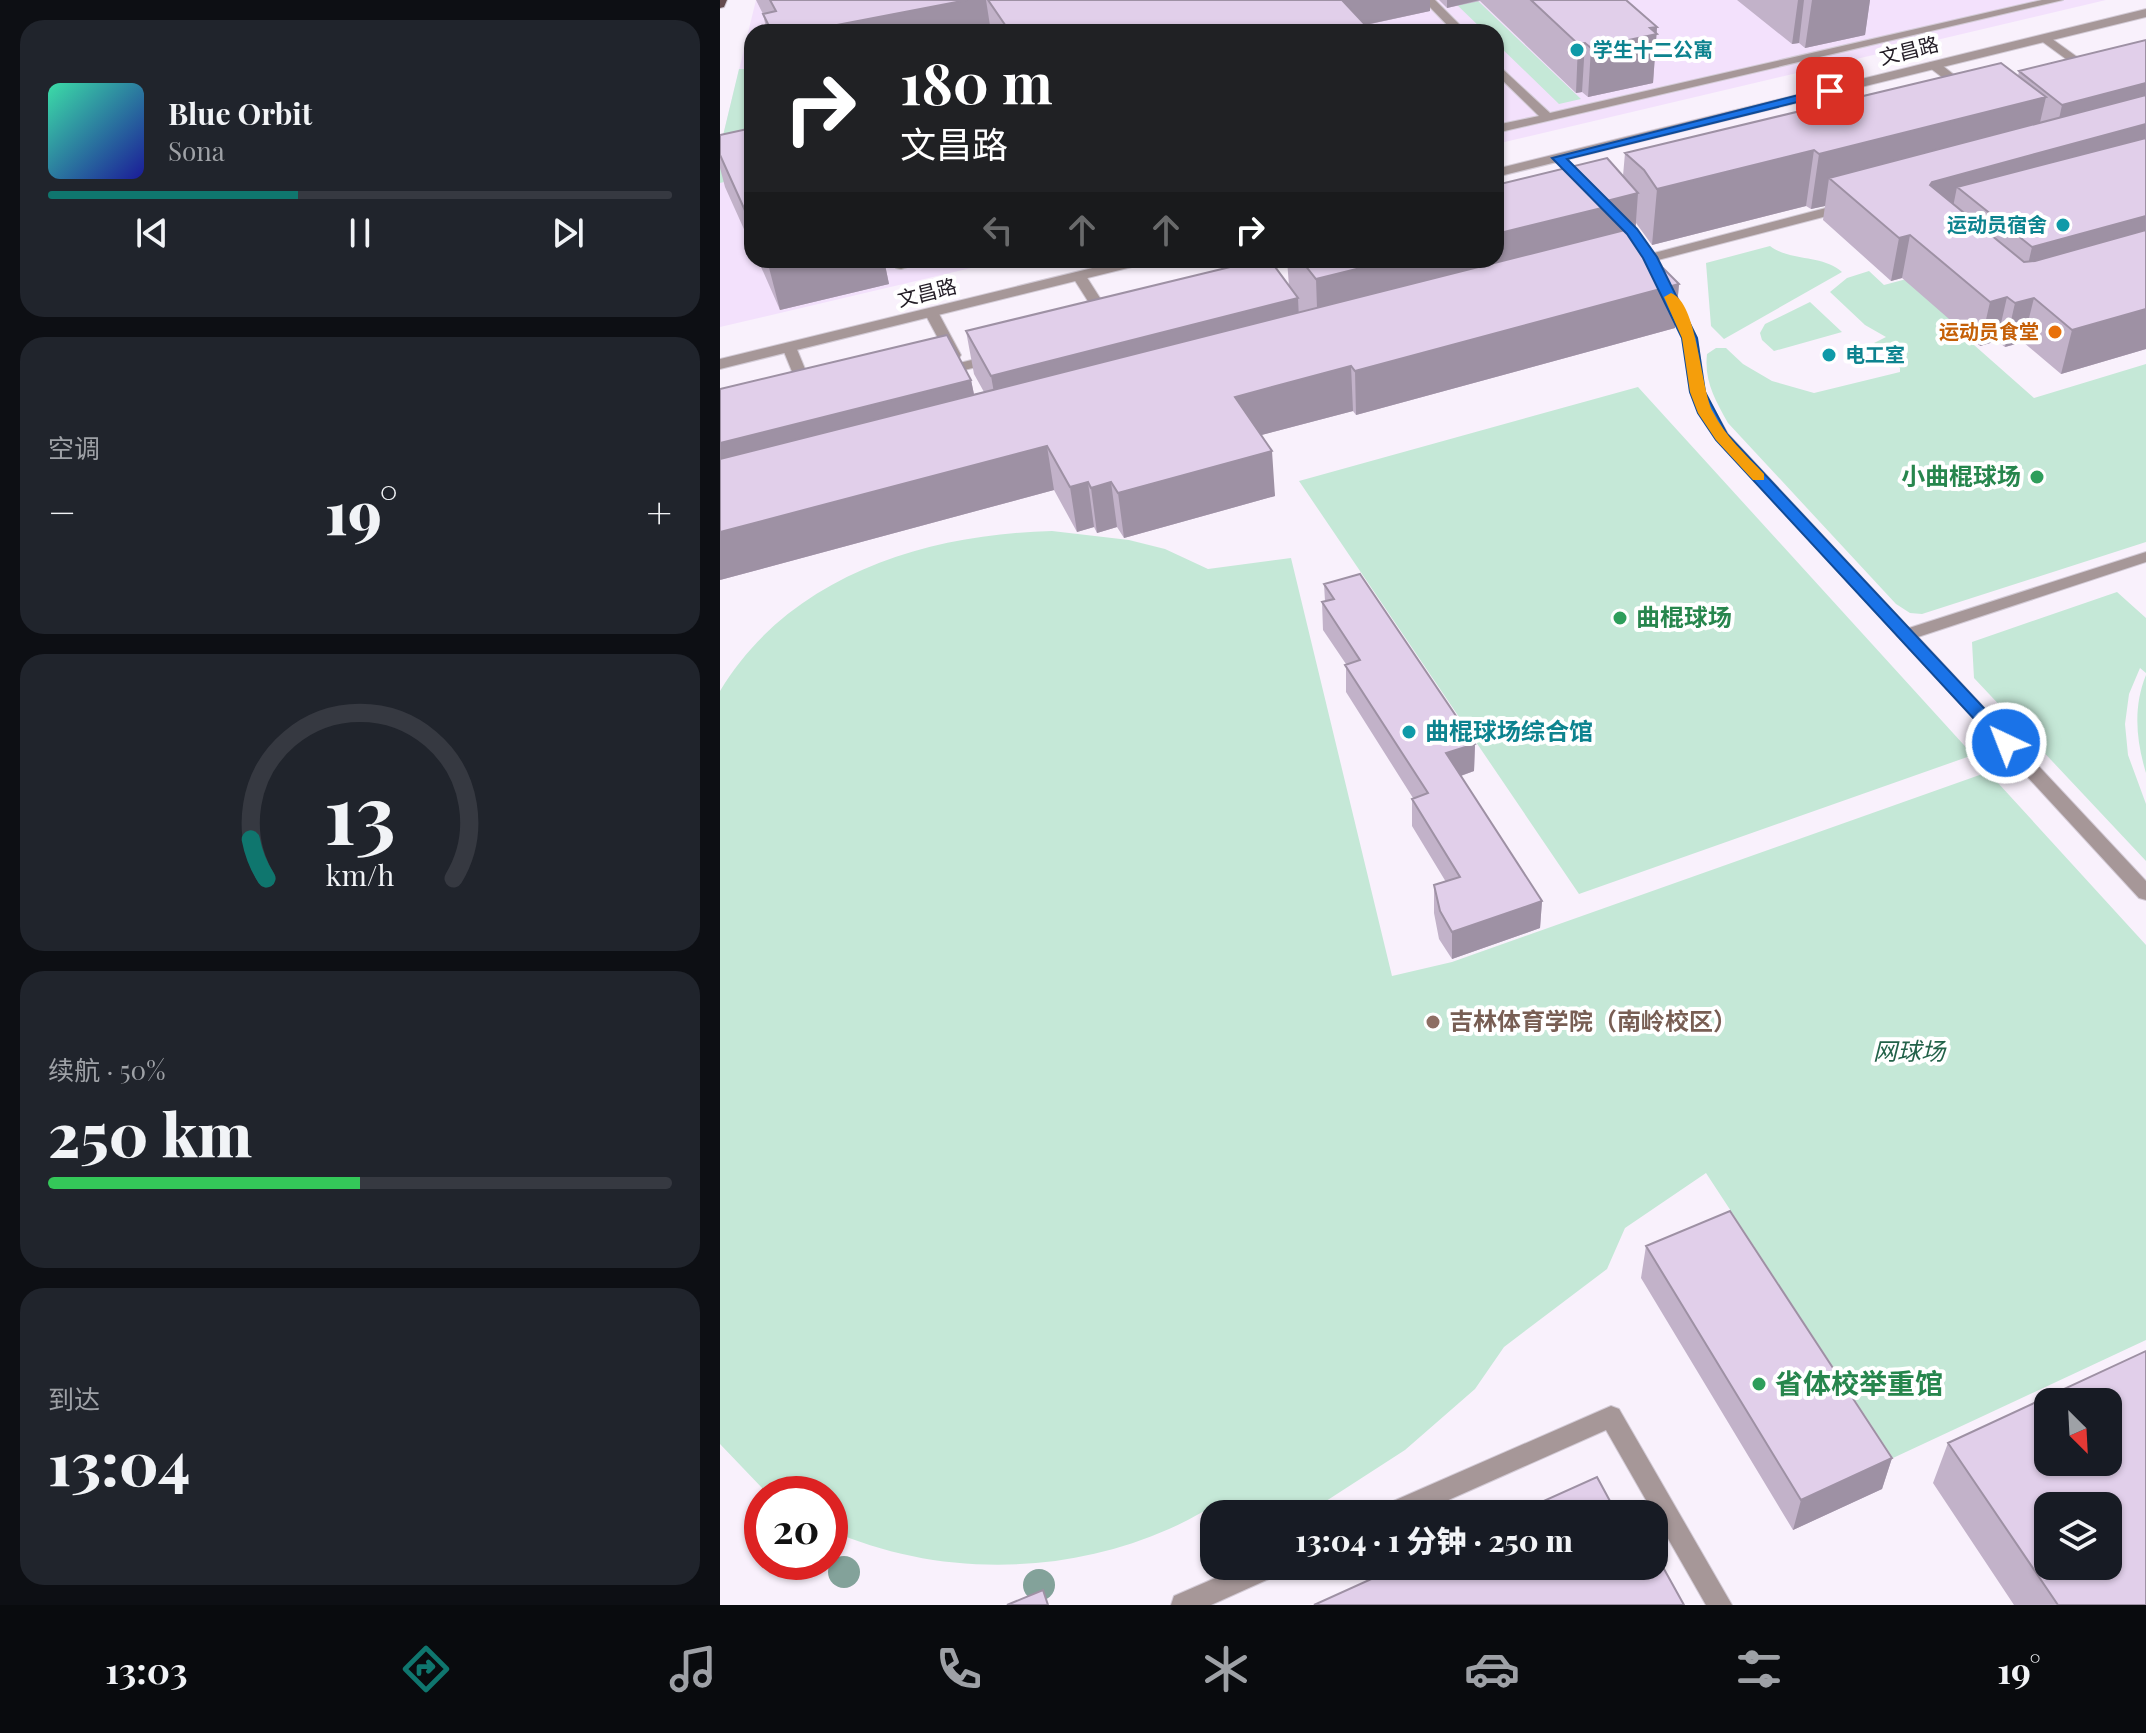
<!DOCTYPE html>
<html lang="zh">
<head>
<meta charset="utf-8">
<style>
  :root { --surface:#171b24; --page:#20242c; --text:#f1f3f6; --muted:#9ea1a6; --line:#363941; --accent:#0f766e }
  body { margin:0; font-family:"Playfair Display","Noto Sans SC",serif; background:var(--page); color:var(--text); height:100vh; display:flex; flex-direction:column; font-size:30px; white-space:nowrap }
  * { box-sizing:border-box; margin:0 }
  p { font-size:26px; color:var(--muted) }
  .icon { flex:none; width:44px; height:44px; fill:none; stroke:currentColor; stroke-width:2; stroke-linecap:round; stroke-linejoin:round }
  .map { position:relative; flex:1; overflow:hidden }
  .sheet { display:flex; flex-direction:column; gap:20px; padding:20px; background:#0d0f14; width:720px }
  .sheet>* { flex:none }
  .hud { position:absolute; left:24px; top:24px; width:760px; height:244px; border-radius:24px; box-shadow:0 2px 6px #0004; background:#202124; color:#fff; overflow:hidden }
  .needle { width:52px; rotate:156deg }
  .fabs { position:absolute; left:1314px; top:1388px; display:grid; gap:16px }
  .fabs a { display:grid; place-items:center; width:88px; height:88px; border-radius:16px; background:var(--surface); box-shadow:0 2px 6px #0004; font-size:40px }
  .speed { position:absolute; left:24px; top:1476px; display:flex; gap:16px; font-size:40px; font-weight:700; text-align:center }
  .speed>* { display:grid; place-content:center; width:104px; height:104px; border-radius:50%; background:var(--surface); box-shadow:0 2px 6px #0004; line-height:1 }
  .speed .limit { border:12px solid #d22; background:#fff; color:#111 }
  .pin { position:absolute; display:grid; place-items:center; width:68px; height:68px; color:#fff; margin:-34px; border-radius:16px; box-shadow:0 4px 12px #0006 }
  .me { position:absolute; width:88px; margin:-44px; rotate:317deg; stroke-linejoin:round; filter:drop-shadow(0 0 6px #0008) }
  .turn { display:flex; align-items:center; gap:28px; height:168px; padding:0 24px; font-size:36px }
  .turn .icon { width:104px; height:104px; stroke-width:2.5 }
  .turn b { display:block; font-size:56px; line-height:68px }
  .lanes { display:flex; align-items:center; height:76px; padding:0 24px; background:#0003; justify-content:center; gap:40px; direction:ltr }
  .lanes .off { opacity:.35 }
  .big { font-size:60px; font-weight:800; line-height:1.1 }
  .sheet .tile { flex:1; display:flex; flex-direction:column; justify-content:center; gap:12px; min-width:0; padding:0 28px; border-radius:24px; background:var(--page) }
  .sheet .dial { align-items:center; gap:0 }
  .dial svg { height:208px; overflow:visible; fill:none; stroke:var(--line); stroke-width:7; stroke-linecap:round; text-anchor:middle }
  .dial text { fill:var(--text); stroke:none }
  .song { display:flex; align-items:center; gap:24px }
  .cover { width:96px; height:96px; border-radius:12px; background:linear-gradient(135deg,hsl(160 70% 55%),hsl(240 70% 35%)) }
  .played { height:8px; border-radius:4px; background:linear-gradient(90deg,var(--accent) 40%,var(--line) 40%) }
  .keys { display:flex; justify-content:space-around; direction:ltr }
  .heat { display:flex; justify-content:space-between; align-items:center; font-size:44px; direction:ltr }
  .charge { height:12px; border-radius:6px; background:linear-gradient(90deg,#34c759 50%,var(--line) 0) }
  .trip { position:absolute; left:480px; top:1500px; width:468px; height:80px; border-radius:24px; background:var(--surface); box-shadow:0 2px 6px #0004; font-weight:800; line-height:80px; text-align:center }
  .tab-bar { display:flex; height:128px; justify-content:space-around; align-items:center; background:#090b0e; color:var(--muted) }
  .tab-bar .icon { width:56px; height:56px }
  .tab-bar .current { color:var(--accent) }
  .tab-bar b { font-size:36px; color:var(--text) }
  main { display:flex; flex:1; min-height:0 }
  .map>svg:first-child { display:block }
</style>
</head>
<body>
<main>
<section class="sheet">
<div class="tile">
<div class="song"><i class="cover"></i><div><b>Blue Orbit</b><p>Sona</p></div></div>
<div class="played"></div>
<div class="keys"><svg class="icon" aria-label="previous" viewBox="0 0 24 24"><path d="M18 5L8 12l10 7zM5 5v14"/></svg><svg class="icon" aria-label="pause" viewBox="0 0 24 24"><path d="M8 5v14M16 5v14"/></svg><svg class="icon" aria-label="next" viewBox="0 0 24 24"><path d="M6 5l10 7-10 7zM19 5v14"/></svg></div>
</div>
<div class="tile"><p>空调</p>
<div class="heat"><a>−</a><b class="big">19°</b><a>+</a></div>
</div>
<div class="tile dial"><svg viewBox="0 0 100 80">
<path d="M14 69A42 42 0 1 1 86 69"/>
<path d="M14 69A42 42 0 0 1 8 54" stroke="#0f766e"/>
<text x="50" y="56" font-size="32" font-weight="700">13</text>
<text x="50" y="72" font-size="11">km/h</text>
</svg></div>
<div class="tile"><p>续航 · 50%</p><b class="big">250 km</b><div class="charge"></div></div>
<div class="tile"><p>到达</p><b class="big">13:04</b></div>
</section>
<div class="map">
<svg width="1426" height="1605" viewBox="0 0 1426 1605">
  <rect width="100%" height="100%" fill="#f9f1fc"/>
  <!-- built -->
  <path fill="#f3e1fc" d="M36,0H1386L776,144V32H32V260H285L0,327V148Z"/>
  <!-- green -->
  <path fill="#c5e8d7" d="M732,0H757L861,99L839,104L776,43V32H765Z
    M19,69H32V175L0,183V148Z
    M1050,246C1071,262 1102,254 1122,272L1004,339L991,326L986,263Z
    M1149,271L1164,285L1194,277L1240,318L1228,322L1314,398L1426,364V542L1202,614L1190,613L1176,604L1008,423C995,400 984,381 987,354L996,348H1006L1023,364L1052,381L1094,393L1180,372V368L1154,343L1166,337L1145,325L1110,292L1127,278Z
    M1090,302L1122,332L1054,351L1042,340L1040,333L1045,324Z
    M918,387L1253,755L859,894L579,481Z
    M332,531L409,540L445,549L488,569L571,558L672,976L732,962L1268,772L1426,945V1340L1173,1458L986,1173L905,1228L887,1269L784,1347L755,1389L685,1450L586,1514H512L504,1501C485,1510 468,1521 449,1529C343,1576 216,1577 110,1530V1494H50L44,1490L0,1444V691C69,576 205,534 332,531Z
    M1397,592L1426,618V673L1420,668L1409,694L1405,724L1408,755L1426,804V861L1254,678L1252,642Z
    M1426,675V773C1416,740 1413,707 1426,675Z"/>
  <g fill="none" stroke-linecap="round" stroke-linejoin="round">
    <defs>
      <path id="service" d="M703,0H715L747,32H734Z
        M1322,0H1343L776,133V125L819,116L776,74V63L830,113Z
        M1320,36H1328L1378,72L1368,75L1320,40Z
        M1210,62H1218L1253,90L1243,93L1210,68Z
        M1080,94H1088L1118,119V125H1110L1080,100Z
        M1125,203L1130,204V210L938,260L942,266L935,270L926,263L905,266V260L922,256L893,219L905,216L934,253Z
        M171,260H210L181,269L176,268Z
        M359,272L366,276L394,320L392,323H382L380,320L352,276Z
        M946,284L953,288L977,338L984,392L1008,434L1189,628L1426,552V562L1198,637L1426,881V900L1419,898L997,440L979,413L970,392L963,338L939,288Z
        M211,308L218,312L241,355L239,358L234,359L227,355L204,312Z
        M69,343L76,347L94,391L92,394H82L80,391L62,347Z
        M276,354L281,355V361L220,376L213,372L215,369Z
        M891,1406L899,1409L1012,1605H986L886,1430L697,1514H658L662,1506Z
        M523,1566H563L560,1574L491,1605H451L454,1596Z"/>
      <path id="tertiary" d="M1426,9V17L776,177V169Z
        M405,260H430L428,263L0,369V359Z"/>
      <path id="primary" d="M0,0H7L4,7L0,8Z"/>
    </defs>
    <!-- service casing -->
    <use href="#service" stroke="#d3cbd6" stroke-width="2"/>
    <!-- tertiary casing -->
    <use href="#tertiary" stroke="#d3cbd6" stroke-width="2"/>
    <!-- primary casing -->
    <use href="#primary" stroke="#d3cbd6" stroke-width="2"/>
    <!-- service -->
    <use href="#service" fill="#a69798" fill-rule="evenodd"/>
    <!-- tertiary -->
    <use href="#tertiary" fill="#a69798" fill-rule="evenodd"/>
    <!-- primary -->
    <use href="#primary" fill="#654b4e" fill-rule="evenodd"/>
  </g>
  <!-- trees -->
  <g fill="#83a29a">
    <circle cx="124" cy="1572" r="16"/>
    <circle cx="319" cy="1585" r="16"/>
  </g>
  <!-- wall -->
  <path fill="#c2b2c9" d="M36,0H710V11L646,25L652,32H47L43,14Z
    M719,0H906L937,27L933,83L868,97L862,92L856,93L760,1L727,8Z
    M1017,0H1150L1145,35L1085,48L1079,43L1072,44Z
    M1426,40V349L1341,374L1303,342L1285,347L1277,341L1260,346L1182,278L1171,281L1103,220L1105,206L1091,209L1086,206L932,245L916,223L915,240L959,284L955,328L636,415L633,411L541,435L555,496L404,538L397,527L377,533L374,527L357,532L334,490L0,580L251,380L254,394L264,392L254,374L246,331L569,286L567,260H776L903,176L905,153L1298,76L1299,71Z
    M32,128V247L5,187L0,168V135Z
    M38,260H164L169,284L60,310Z
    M604,584L755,744L754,771L741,776L822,901L820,928L732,959L719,939L714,913V885L726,882L692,826V799L693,798L626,692V664L603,630L602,602L605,601Z
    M926,1246L1172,1458L1162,1489L1073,1530L921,1278Z
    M1228,1443L1426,1605H1294L1213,1483Z"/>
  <!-- shaded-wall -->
  <path fill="#9e91a4" d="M247,0H266L271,32H114L112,26Z
    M608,0H710V11L612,32Z
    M727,0H760L727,8Z
    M1078,0H1084L1079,43L1072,44Z
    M1092,0H1150L1145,35L1085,48Z
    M937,27L933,83L868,97L871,48Z
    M865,43L862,92L856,93L858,44Z
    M1426,83V119L1333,147L1342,105Z
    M1326,97L1313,152L1109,178L1105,206L1091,209L1099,154Z
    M1426,124V160L1237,187L1231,217L1210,185L1212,182Z
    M1094,150L1086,206L932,245L937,189Z
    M918,193L914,249L598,337L596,279L673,260H776V234L890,200Z
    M1426,216V253L1302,291L1312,247Z
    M1190,235L1182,278L1171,281L1179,238Z
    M47,260H164L169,284L60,310Z
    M959,284L955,328L636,415L635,371Z
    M1287,297L1277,341L1260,346L1270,302Z
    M578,298L580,341L279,420L271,376Z
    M1314,298L1303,342L1285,347L1295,303Z
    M1426,309V349L1341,374L1352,330Z
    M631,366L633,411L519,441L515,397Z
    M251,380L260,424L0,491V443Z
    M327,446L334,490L0,580V532Z
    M552,451L555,496L404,538L398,493Z
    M368,482L374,527L357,532L350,487Z
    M391,482L397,527L377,533L371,488Z
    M755,744L754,771L726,781V753Z
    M822,901L820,928L732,959V932Z
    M1172,1458L1162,1489L1073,1530L1081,1500Z"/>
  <!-- building -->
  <path fill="#e1cfea" stroke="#9e91a4" stroke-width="2" fill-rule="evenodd" d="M50,0H247L112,26L116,32H52L43,14L56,11Z
    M268,0H622L652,32H290Z
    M811,0H906L937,27L930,28L937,34L871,48L865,43L858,44Z
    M1426,40V83L1342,105L1299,71Z
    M1281,63L1326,97L1099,154L1094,150L937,189L924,170L905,153Z
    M1426,95V124L1212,182L1210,185L1304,262L1315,261L1426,230V309L1352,330L1314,298L1295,303L1287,297L1270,302L1190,235L1179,238L1109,178Z
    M32,128V226L0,155V135Z
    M1426,138V216L1312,247L1237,187Z
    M887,158L918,193L890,200L894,205L776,234V185Z
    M905,230L959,284L635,371L631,366L515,397L552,451L398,493L391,482L371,488L368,482L350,487L327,446L0,532V459Z
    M539,260H550L578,298L271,376L246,331Z
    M581,260H673L596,279Z
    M227,335L251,380L0,443V389Z
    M640,574L755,744L726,753L822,901L732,932L720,911L714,885L740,877L692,799L708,793L625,665L640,660L602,602L614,599L604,584Z
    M1010,1211L1172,1458L1081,1500L926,1246Z
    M1426,1351V1605H1338L1228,1443ZM1328,1402H1388V1462H1328ZM1328,1506H1388V1566H1328Z
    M877,1477L897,1514H795Z
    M934,1551L964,1605H594L680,1566H934Z
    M323,1590L328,1605H287Z"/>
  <!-- route -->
  <path fill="#1a73e8" stroke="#114b97" stroke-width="2" d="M1110,87L1114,88V93L847,159L917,229L937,257L977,338L985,392L1007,434L1292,738L1295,743L1292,747H1280L996,440L978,413L970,392L962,338L923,258L907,234L832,158Z"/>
  <!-- slow -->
  <path fill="#f59e0b" d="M951,293C978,303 980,387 993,412C1005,436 1026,455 1044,474V480H1033L996,440L978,413L970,392L962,338L944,297Z"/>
  <!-- markers -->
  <g fill="#0f9aa8" stroke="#fff" stroke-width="3">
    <circle cx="857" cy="50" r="8"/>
    <circle cx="1343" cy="225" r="8"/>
    <circle cx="1109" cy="355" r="8"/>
    <circle cx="689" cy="732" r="8"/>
  </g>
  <circle fill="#e8710a" stroke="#fff" stroke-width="3" cx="1335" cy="332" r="8"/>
  <g fill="#2e9e5b" stroke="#fff" stroke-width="3">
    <circle cx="1317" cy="477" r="8"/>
    <circle cx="900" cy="618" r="8"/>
    <circle cx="1039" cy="1384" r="8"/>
  </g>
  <circle fill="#8d6e63" stroke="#fff" stroke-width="3" cx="713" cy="1022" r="8"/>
  <g text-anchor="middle" stroke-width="8" stroke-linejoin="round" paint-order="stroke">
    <!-- far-culture labels -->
    <g font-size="20" font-weight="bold" fill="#0d838f" stroke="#fff" text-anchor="start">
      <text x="873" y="57">学生十二公寓</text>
      <text x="1327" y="232" text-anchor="end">运动员宿舍</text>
      <text x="1125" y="362">电工室</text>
    </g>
    <!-- far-street labels -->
    <g font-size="20" fill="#241e27" stroke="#fff">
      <text transform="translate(1189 51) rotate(-14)" y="7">文昌路</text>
      <text transform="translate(207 293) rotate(-14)" y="7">文昌路</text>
    </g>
    <!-- far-food labels -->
    <g font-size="20" font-weight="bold" fill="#c56008" stroke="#fff" text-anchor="end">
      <text x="1319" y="339">运动员食堂</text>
    </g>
    <!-- leisure labels -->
    <g font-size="24" font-weight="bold" fill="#27864d" stroke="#fff" text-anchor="end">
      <text x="1301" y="485">小曲棍球场</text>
      <text x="916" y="626" text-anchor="start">曲棍球场</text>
    </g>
    <!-- culture labels -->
    <g font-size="24" font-weight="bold" fill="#0d838f" stroke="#fff" text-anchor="start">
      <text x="705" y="740">曲棍球场综合馆</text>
    </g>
    <!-- education labels -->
    <g font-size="24" font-weight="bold" fill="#785e54" stroke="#fff" text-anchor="start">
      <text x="729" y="1030">吉林体育学院（南岭校区）</text>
    </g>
    <!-- park labels -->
    <g font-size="24" font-style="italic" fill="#226249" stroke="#fff">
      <text x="1189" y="1060">网球场</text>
    </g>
    <!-- near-leisure labels -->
    <g font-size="28" font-weight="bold" fill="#27864d" stroke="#fff" text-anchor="start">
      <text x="1055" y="1394">省体校举重馆</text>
    </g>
  </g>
</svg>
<div class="fabs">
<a><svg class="needle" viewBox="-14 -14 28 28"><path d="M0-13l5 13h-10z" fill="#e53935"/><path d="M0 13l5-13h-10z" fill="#9ea1a6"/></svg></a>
<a><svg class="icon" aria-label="layers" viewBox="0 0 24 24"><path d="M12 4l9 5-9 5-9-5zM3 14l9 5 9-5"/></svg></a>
</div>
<div class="speed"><div class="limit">20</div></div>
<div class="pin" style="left:1110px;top:91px;background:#d93025"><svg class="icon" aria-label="arrive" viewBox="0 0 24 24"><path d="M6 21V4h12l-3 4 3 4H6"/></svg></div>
<svg class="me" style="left:1286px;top:743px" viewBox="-20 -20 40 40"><circle r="17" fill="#1a73e8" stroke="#fff" stroke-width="3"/><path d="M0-11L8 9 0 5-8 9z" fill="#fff"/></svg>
<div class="trip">13:04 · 1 分钟 · 250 m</div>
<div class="hud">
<div class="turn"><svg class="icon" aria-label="right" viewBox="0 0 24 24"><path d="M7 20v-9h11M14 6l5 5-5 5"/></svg><div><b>180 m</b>文昌路</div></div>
<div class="lanes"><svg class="icon off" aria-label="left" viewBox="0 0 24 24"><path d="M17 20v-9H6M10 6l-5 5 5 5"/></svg><svg class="icon off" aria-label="ahead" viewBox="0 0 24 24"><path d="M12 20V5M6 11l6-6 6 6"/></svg><svg class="icon off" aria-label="ahead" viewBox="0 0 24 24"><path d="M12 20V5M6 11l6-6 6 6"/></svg><svg class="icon" aria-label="right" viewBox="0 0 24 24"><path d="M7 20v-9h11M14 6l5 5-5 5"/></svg></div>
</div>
</div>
</main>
<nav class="tab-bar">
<b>13:03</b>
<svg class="icon current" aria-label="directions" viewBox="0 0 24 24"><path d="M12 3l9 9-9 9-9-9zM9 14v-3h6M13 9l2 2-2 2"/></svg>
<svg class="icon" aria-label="music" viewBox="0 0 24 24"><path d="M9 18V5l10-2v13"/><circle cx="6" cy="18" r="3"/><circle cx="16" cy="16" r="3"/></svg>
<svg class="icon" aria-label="phone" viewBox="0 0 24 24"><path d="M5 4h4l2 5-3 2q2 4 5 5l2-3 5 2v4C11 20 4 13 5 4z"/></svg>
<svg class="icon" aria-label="climate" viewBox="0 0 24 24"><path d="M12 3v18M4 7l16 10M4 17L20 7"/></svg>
<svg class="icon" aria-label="car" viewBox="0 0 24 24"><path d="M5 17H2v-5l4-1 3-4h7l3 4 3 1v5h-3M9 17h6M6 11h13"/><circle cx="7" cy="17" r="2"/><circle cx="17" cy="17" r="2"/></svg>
<svg class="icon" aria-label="filters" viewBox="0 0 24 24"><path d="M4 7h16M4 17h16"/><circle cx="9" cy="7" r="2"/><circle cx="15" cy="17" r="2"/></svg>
<b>19°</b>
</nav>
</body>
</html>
